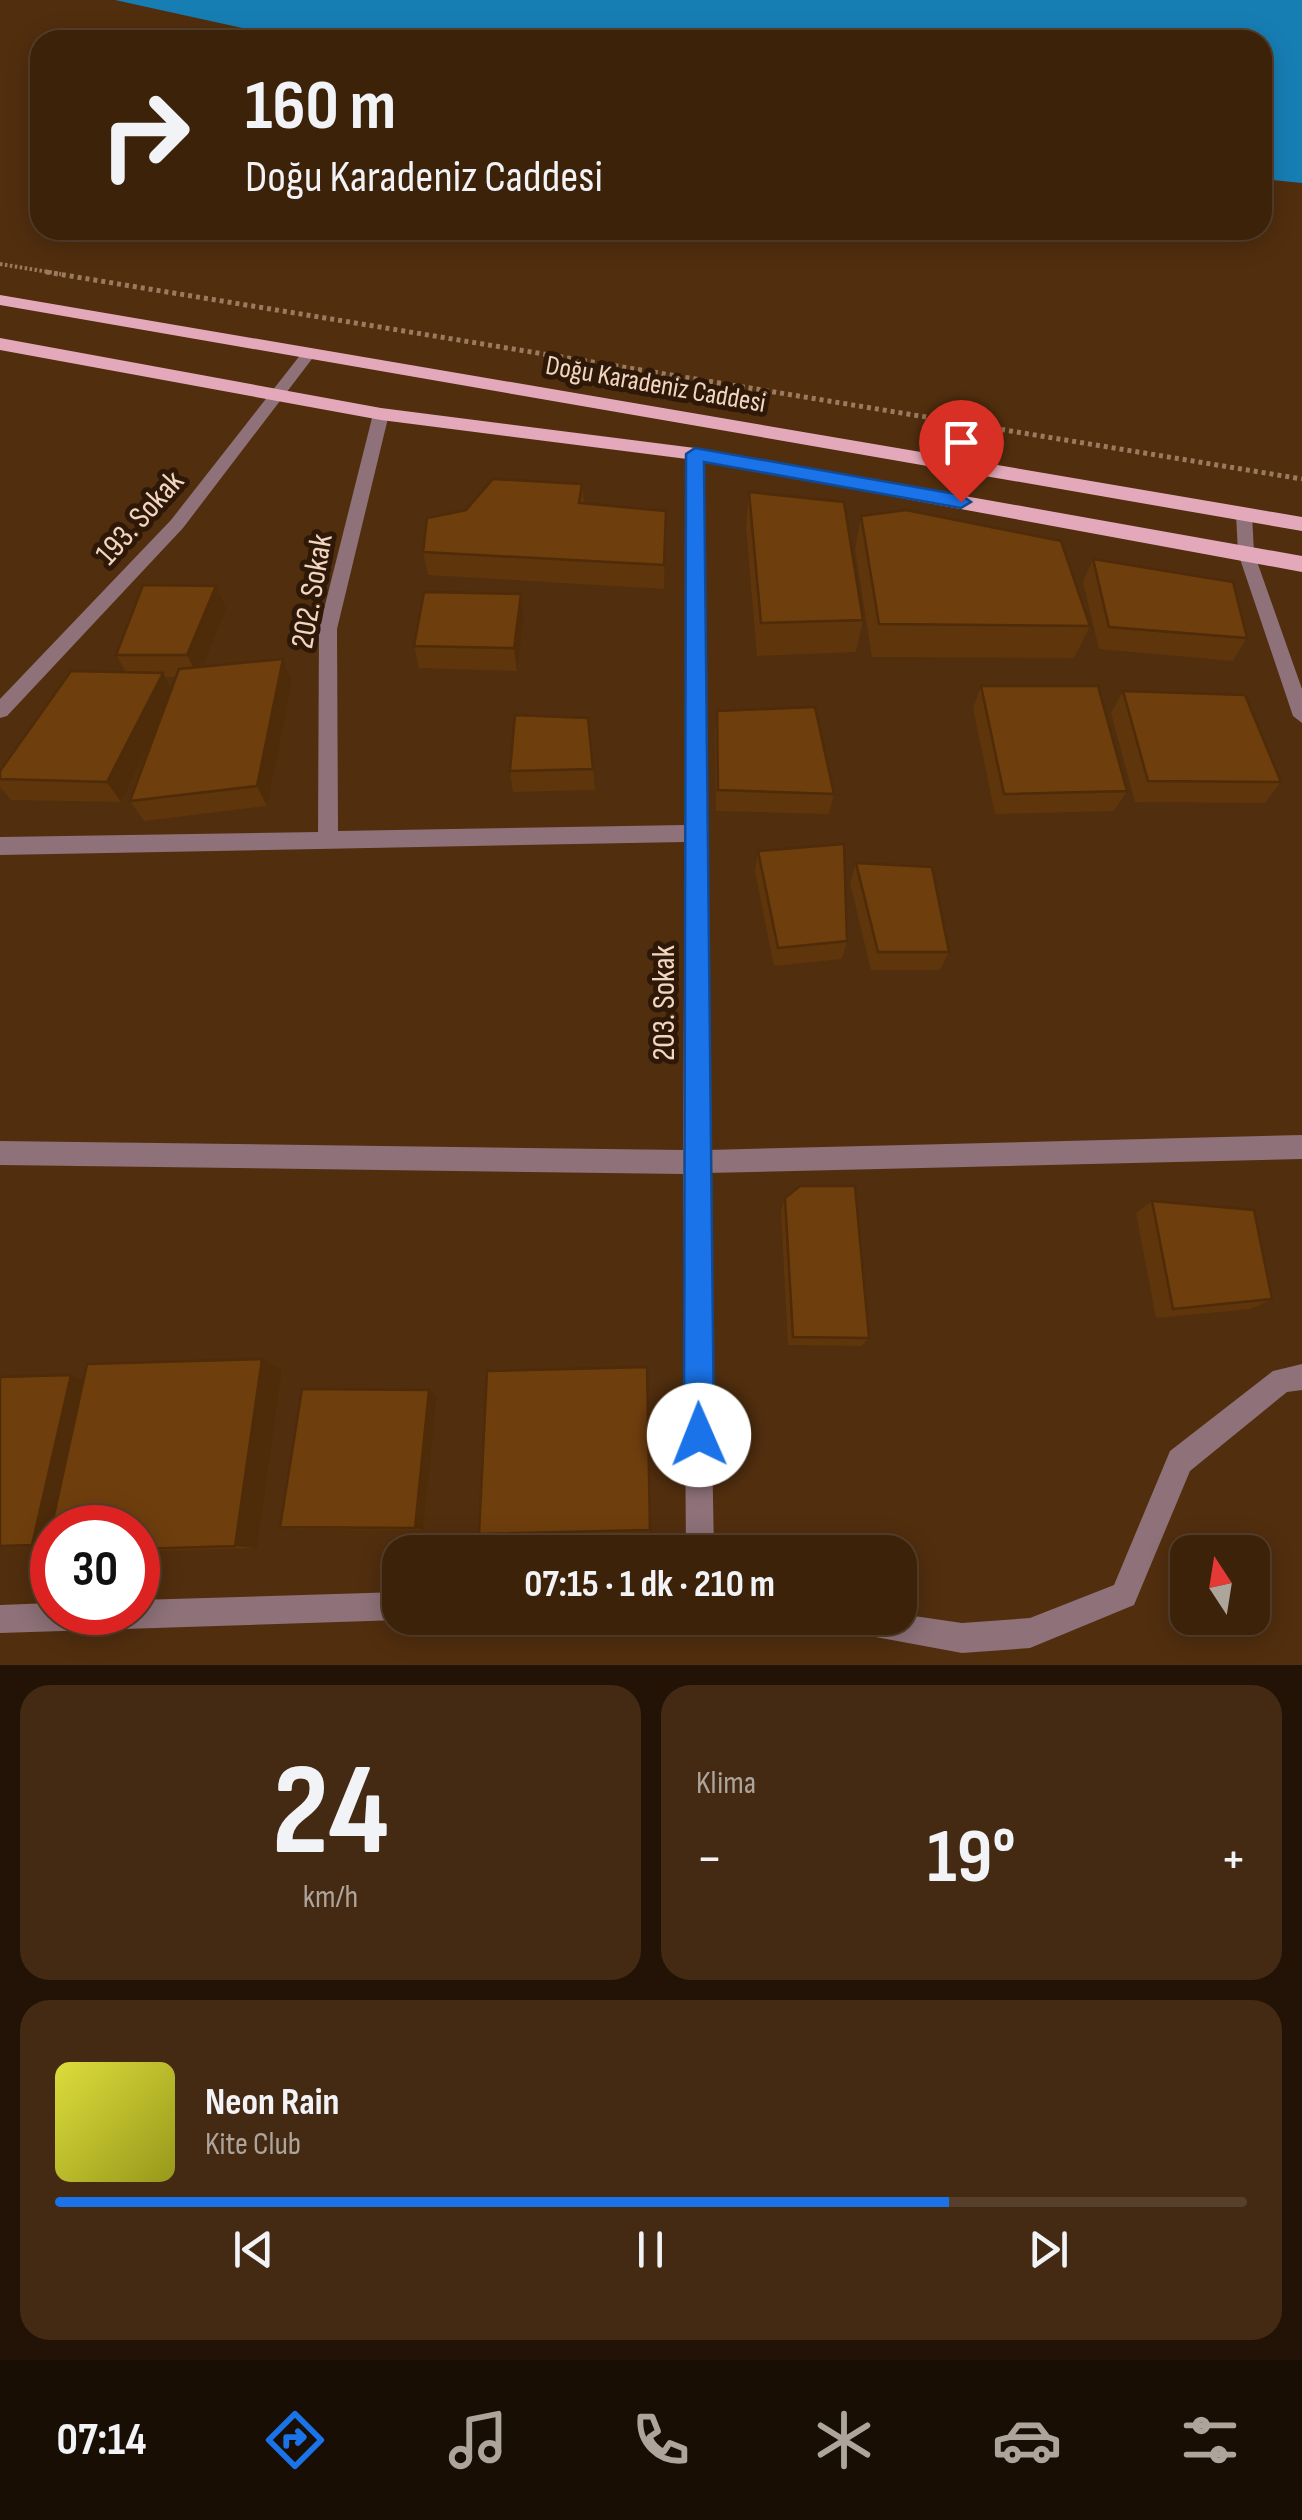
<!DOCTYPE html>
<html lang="tr">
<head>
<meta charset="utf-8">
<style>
  :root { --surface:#3d220a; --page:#442a13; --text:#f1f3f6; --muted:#ada49c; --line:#563f2b; --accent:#1a73e8 }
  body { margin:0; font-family:"Sofia Sans Condensed",sans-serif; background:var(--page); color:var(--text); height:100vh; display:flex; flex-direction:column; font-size:38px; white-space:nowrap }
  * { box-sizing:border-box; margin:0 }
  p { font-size:32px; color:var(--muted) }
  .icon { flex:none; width:55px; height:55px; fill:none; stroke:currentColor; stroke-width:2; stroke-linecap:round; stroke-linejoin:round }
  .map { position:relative; height:1665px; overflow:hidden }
  .sheet { display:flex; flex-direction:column; gap:20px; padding:20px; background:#221306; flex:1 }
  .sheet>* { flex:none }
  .guide { position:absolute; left:30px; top:30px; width:1242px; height:210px; border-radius:30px; box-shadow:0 5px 25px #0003,0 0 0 2px var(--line); background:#3d220a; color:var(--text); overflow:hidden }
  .needle { width:65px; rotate:348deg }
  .tools { position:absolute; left:1170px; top:1535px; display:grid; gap:20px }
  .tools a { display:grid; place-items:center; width:100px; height:100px; border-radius:20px; background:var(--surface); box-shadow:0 5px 25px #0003,0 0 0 2px var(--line); font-size:50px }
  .speed { position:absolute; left:30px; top:1505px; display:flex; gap:20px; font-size:50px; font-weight:700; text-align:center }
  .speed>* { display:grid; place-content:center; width:130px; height:130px; border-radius:50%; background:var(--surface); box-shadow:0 5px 25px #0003,0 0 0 2px var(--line); line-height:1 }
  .speed .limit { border:15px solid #d22; background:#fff; color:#111 }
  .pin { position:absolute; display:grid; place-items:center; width:85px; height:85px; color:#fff; margin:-102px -42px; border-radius:50% 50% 50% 0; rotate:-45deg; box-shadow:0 0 10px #0007 }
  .pin .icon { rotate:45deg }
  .me { position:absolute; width:110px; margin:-55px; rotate:359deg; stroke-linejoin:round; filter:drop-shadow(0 0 8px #0008) }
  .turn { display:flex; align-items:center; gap:35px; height:210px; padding:0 50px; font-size:45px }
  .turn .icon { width:130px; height:130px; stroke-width:2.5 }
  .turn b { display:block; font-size:70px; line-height:85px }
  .big { font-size:75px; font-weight:700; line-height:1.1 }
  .sheet .card { flex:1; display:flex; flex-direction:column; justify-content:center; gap:15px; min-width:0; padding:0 35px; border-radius:30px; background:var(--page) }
  .sheet .dial { align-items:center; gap:0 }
  .dial b { font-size:130px; line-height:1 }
  .song { display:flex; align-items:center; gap:30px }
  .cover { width:120px; height:120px; border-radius:15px; background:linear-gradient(135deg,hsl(60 70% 55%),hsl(60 70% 35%)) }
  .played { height:10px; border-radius:5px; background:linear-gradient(90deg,var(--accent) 75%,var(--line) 75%) }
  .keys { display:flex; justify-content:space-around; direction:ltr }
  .heat { display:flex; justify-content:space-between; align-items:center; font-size:55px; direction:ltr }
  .sheet .tiles { flex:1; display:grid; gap:20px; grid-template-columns:1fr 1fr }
  .card:last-child { grid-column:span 2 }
  .trip { position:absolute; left:382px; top:1535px; width:535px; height:100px; border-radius:30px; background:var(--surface); box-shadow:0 5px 25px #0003,0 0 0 2px var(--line); font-weight:700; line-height:100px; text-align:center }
  .menu { display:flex; height:160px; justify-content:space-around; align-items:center; background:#180e04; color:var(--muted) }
  .menu .icon { width:70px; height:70px }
  .menu .current { color:var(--accent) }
  .menu b { font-size:45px; color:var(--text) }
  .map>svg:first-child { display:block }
</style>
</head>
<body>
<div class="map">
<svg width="1302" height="1665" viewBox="0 0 1302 1665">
  <rect width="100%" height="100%" fill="#512e0e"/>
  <!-- water -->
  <path fill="#177eb4" d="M115,0H1302V183L1263,179L1262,40H297Z"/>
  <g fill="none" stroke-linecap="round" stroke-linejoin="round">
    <!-- path-far1 -->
    <path stroke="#9b7b60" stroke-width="4" stroke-dasharray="2.5 2.5" stroke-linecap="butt" d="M0,264L61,274"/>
    <!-- path -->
    <path stroke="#9b7b60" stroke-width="5" stroke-dasharray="4 4" stroke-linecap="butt" d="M46,272L1302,479"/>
    <!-- minor -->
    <path fill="#8e7179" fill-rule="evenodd" d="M310,348L317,352L315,355L183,528L7,716L0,718V699L171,520L305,349Z
      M381,409L389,414L337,629L338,831L685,825L687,454L695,449L703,454L707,1150L1302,1135V1159L707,1173L714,1552H686L683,1174L0,1165V1141L683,1150L685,842L0,855V837L318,832L319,629L373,414Z
      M1244,508L1252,514L1254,553L1302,689V723L1293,716L1238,553L1236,514Z
      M1302,1364V1390L1287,1392L1190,1471L1134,1605L1030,1648L962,1653L827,1628L823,1618H900V1614L962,1623L1030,1618L1114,1585L1170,1451L1273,1371Z
      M400,1592V1618H407L400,1620L0,1633V1605L52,1603V1612H138V1600Z"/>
    <!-- primary -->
    <path fill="#e3a9ba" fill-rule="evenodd" d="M0,295L1302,517V531L0,305Z
      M0,338L381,408L695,448L1302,556V572L695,460L381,420L0,350Z"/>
  </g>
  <!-- wall -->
  <path fill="#5f350b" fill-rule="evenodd" d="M582,484L584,503L666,511L664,589L428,575L423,552L466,510Z
    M749,492L863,620L856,652L757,656L746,527Z
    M861,516L1090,626L1074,658L872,657L855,550Z
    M1093,559L1247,638L1233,661L1099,649L1083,582Z
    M521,594L524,617L517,671L419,668L414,646Z
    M226,609L202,667L283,659L292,682L267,806L144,821L130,801L154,738L121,802L11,800L0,787V771L126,672L116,655ZM166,677H176L172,689Z
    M981,686L1127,791L1114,811L995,814L973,708Z
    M1123,691L1281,782L1265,803L1135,802L1111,713Z
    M717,711L834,794L829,814L716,811L715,732Z
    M593,769L595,790L513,792L510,771Z
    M758,851L847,941L842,959L774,966L755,871Z
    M856,863L949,952L940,970H871L850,883Z
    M785,1198L869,1338L861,1346L788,1345L781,1211Z
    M1152,1201L1272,1299L1251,1309L1156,1318L1136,1213Z
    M262,1359L282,1370L257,1548L138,1551V1528L47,1546L0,1547V1377L71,1375L84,1379Z
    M647,1367L650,1532L488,1536L479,1534Z
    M437,1397L423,1530L294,1529L280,1527Z"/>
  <!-- shaded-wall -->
  <path fill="#4e2b09" d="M216,586L226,609L198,677L187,655Z
    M521,594L524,617L517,671L514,648Z
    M283,659L292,682L267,806L257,786Z
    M163,673L175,695L121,802L107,782Z
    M262,1359L282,1370L257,1548L235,1546Z
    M71,1375L91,1382L52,1546L32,1545Z
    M429,1390L437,1397L423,1530L415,1528Z"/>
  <!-- building -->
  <path fill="#6f3e0d" stroke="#4e2b09" stroke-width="2.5" d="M493,479L582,484L579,503L666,511L664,565L423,552L427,518L466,510Z
    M749,492L844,502L863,620L761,623Z
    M906,510L1061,541L1090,626L879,624L861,516Z
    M1093,559L1233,582L1247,638L1109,627Z
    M143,585L216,586L187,655H116Z
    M424,592L521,594L514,648L414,646Z
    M283,659L257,786L130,801L179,669Z
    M71,671L163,673L107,782L0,779V771Z
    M981,686H1098L1127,791L1004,794Z
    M1123,691L1245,695L1281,782L1148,781Z
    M815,707L834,794L718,790L717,711Z
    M515,715L588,718L593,769L510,771Z
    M844,844L847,941L778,948L758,851Z
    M856,863L932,867L949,952H878Z
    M800,1186H855L869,1338L793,1337L785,1198Z
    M1152,1201L1254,1210L1272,1299L1173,1309Z
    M262,1359L235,1546L138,1549V1528H52V1551L46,1552L87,1364Z
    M647,1367L650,1530L479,1534L487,1371Z
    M71,1375L32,1545L0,1546V1377Z
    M302,1389L429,1390L415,1528L280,1527Z"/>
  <!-- route -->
  <path fill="#1a73e8" stroke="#114b97" stroke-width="2.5" d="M695,448L961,495L971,502L961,508L704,462L714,1435L710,1446L699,1450L688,1446L684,1435L686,454Z"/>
  <g text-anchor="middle" stroke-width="10" stroke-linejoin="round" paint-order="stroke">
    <!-- far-street labels -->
    <g font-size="28" fill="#f3d6c1" stroke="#2e1908">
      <text transform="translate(656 383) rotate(10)" y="10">Doğu Karadeniz Caddesi</text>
    </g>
    <!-- street labels -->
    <g font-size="32" fill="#f3d6c1" stroke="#2e1908">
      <text transform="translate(139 517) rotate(-48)" y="11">193. Sokak</text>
      <text transform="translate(311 591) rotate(-80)" y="11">202. Sokak</text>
      <text transform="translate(663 1003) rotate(-90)" y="11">203. Sokak</text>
    </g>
  </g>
</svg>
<div class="tools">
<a><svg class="needle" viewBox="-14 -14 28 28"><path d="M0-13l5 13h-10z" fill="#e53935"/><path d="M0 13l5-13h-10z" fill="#ada49c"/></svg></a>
</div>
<div class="speed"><div class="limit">30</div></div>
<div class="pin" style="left:961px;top:502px;background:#d93025"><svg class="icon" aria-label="arrive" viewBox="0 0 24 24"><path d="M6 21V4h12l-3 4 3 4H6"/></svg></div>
<svg class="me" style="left:699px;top:1435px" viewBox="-20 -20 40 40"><circle r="19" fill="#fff"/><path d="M0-13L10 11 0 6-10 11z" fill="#1a73e8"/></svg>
<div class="trip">07:15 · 1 dk · 210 m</div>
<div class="guide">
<div class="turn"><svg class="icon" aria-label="right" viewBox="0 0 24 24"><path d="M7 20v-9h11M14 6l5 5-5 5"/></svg><div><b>160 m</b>Doğu Karadeniz Caddesi</div></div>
</div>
</div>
<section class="sheet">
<div class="tiles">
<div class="card dial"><b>24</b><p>km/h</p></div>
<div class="card"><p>Klima</p>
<div class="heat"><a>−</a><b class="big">19°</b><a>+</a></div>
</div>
<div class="card">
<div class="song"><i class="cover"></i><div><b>Neon Rain</b><p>Kite Club</p></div></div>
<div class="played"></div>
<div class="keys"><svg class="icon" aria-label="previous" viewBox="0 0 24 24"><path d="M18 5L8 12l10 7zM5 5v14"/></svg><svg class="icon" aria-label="pause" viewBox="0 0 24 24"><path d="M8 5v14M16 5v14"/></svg><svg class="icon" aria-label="next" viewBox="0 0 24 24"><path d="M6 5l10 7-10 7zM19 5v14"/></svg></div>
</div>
</div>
</section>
<nav class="menu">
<b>07:14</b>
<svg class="icon current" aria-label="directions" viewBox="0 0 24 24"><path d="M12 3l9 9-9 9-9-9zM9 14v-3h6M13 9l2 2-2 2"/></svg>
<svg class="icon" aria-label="music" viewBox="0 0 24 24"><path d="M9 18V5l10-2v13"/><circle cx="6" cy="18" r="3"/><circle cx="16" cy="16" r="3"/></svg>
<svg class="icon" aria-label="phone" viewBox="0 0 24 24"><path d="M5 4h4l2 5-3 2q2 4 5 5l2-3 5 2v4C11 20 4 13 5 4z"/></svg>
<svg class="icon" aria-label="climate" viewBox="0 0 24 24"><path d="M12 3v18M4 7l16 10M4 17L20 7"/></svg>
<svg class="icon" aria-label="car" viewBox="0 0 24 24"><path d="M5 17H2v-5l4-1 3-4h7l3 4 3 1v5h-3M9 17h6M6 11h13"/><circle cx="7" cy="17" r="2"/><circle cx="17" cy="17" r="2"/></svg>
<svg class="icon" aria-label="filters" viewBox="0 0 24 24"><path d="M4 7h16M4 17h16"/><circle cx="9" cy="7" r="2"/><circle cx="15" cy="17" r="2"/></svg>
</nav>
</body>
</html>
